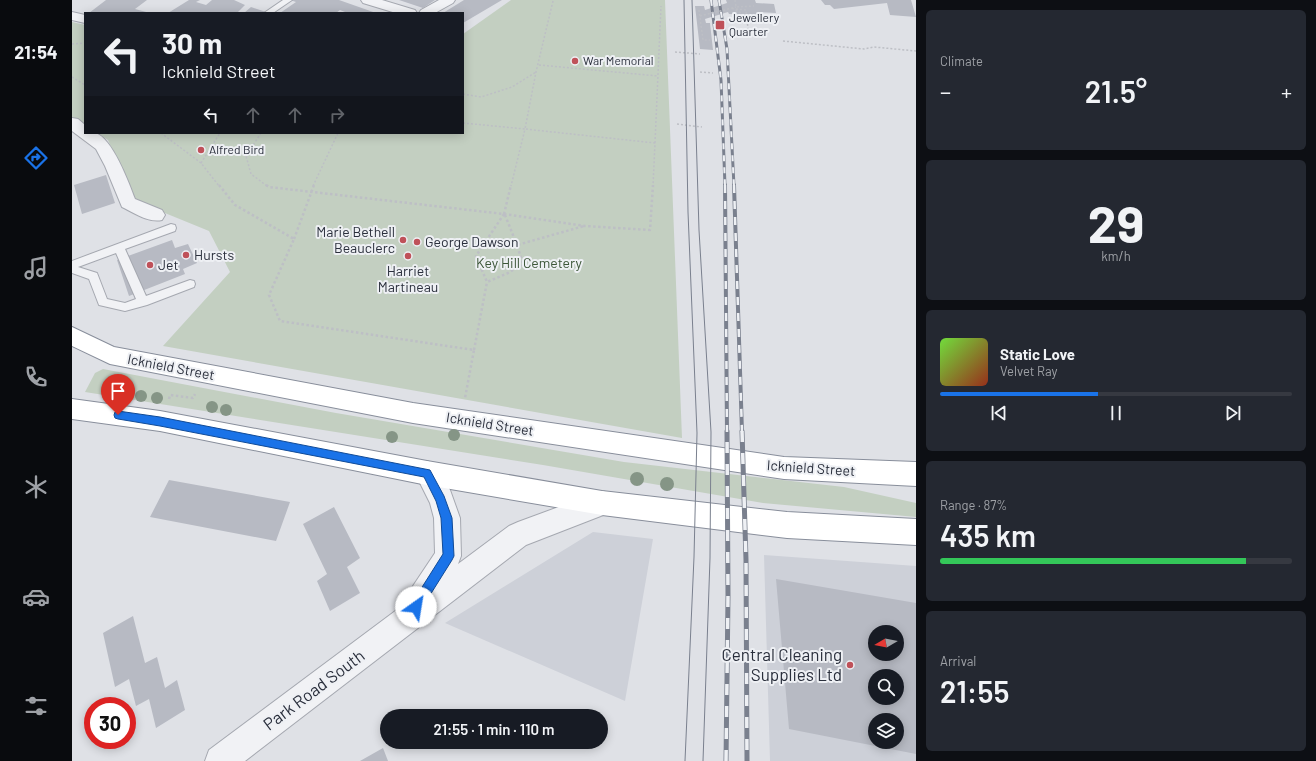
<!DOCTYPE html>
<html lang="en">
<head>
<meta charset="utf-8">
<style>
  :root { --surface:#171b24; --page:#242831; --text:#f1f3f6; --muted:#9ea1a6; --line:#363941; --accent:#1a73e8 }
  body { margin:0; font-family:Barlow,sans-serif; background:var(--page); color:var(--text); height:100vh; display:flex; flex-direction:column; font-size:15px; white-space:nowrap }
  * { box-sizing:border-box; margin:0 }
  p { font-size:13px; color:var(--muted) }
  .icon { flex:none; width:22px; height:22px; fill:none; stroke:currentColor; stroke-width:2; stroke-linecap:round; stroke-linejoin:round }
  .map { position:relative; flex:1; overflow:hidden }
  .details { display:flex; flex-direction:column; gap:10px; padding:10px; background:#0d0f14; width:400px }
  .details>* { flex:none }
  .banner { position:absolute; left:12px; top:12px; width:380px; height:122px; border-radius:0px; box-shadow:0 2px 10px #0003; background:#171b24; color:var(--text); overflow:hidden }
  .needle { width:26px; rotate:260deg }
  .fabs { position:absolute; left:796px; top:625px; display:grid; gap:8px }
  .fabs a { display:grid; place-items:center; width:36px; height:36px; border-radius:50%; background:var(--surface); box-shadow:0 2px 10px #0003; font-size:20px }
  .speed { position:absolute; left:12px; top:697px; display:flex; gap:8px; font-size:20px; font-weight:700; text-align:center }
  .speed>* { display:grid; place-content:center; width:52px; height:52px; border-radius:50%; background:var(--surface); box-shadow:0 2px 10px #0003; line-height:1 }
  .speed .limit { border:6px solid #d22; background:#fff; color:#111 }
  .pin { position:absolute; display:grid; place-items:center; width:34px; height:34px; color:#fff; margin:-41px -17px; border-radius:50% 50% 50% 0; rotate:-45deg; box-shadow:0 0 4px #0007 }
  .pin .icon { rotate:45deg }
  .me { position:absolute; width:44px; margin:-22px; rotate:32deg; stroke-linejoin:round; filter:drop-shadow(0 0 3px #0008) }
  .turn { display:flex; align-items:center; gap:14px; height:84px; padding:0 12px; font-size:18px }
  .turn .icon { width:52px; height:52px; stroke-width:2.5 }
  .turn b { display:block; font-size:28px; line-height:34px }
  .lanes { display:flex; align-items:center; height:38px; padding:0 12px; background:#0003; justify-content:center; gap:20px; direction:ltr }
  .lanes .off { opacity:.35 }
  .big { font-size:30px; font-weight:600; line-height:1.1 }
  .details .widget { flex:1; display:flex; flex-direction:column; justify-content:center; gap:6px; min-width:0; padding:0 14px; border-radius:6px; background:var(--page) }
  .details .dial { align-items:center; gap:0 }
  .dial b { font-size:52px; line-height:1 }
  .song { display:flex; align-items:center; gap:12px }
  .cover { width:48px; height:48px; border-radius:6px; background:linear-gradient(135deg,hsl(100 70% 55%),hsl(10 70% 35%)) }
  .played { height:4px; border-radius:2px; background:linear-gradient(90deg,var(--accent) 45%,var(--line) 45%) }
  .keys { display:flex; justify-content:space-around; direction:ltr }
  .heat { display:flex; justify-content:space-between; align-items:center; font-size:22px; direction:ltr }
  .charge { height:6px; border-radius:3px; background:linear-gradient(90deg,#34c759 87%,var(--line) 0) }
  .trip { position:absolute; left:308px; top:709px; width:228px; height:40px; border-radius:20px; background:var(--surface); box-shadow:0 2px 10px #0003; font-weight:600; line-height:40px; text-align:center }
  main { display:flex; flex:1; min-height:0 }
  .tab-bar { display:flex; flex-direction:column; width:72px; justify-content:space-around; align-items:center; background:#090b0e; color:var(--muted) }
  .tab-bar .icon { width:28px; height:28px }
  .tab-bar .active { color:var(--accent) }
  .tab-bar b { font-size:18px; color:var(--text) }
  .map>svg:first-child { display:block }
</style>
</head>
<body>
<main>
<nav class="tab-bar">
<b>21:54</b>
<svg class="icon active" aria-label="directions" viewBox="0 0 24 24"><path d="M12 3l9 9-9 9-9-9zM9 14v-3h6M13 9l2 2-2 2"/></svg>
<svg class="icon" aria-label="music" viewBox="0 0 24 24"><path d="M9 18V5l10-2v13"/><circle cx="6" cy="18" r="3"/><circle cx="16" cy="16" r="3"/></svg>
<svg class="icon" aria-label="phone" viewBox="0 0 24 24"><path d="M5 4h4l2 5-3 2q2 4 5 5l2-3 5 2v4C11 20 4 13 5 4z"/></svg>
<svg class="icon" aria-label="climate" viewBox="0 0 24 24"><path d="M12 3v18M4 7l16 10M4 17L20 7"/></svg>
<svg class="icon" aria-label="car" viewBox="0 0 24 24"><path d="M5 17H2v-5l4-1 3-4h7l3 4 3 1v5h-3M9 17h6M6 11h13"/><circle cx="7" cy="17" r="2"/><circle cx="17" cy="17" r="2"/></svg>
<svg class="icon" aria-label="filters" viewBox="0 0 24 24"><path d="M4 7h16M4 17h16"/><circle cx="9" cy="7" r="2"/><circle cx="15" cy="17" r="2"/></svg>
</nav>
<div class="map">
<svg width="844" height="761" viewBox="0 0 844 761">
  <rect width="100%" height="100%" fill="#dfe1e6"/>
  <!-- built -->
  <path fill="#cdd0d8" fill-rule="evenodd" d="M521,532L581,539L553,701L373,623Z
    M692,555L844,566V761H698ZM803,632H825V654H803ZM803,676H825V698H803ZM803,720H825V742H803Z"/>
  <!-- green -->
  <path fill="#c3cfc1" d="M439,0H593L610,438L91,346L158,272L137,231L61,200L36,140L25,133H391V34Z
    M0,22L13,25V126L0,117Z
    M31,369L264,413L552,462L772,487L844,503V517L691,503L471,465L13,392L23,373Z"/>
  <!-- building -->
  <path fill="#b7bac3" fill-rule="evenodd" d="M34,0H75L63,9L78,13H17Z
    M117,0H128L124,2L134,5L140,0H162L173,5L165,13H96Z
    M218,0H267L304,13H272L273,12L268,10L264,13H208L224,2Z
    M327,0H363L351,8Z
    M392,0H430L391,23V13H371Z
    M654,0H683L684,3L702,4L704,13L687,12L688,16L657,14L656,12L633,19L634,23H638L641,50L628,49L623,6H632L633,10L655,3Z
    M749,0H839L844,17L818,15L815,3L762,9L758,5H753Z
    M179,7L194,12L192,13H172Z
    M34,175L43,203L10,214L2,185Z
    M100,240L103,248L116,244L125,263L111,269L113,274L57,296L45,260Z
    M97,480L218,502L204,541L78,517Z
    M262,507L288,558L275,567L288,593L258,611L245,581L255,574L231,524Z
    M704,579L844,603V754L717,729ZM803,632H825V654H803ZM803,676H825V698H803ZM803,720H825V742H803Z
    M61,616L73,663L85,657L93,688L105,680L113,710L84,728L77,699L64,706L57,679L43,687L31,633Z
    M311,748L316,761H288Z"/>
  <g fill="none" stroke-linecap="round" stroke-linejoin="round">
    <defs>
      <path id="service" d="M211,0H220L201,13H192Z
        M99,224L103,225L104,228L103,231L53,249L74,296L118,280L122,281L123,284L122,287L75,305L53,311L27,305L17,279L0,273V261ZM44,253L64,299L53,303L35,299L25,273L6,267Z"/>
      <path id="minor" d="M289,0H310L343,10L345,13H324L291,3Z
        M367,0H383L381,3L363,13H347L349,10Z
        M0,12L13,15V23L0,20Z
        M0,118L6,119L13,125V133C16,133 20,132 23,133C40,137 57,183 63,199L90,210L93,215L90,220C77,223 62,213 50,207L33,166L24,149L0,131Z
        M355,461L364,465L378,490L388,518L389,556L386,564L437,526L446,522L530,491L539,494L542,503L539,512L454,545L173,761H133L137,750L330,606L333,598L363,553L362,518L358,503L343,473L346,465Z"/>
      <path id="trunk" d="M0,327L42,347L341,403L712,457L844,462V486L712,479L341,423L38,364L0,346Z
        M0,399L88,411L355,461L530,491L715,512L844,519V545L715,538L530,515L355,485L88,431L0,419Z"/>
    </defs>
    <!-- service casing -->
    <use href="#service" stroke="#a5a8b0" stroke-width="2"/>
    <!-- minor casing -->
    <use href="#minor" stroke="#a5a8b0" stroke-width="2"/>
    <!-- trunk casing -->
    <use href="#trunk" stroke="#888e9b" stroke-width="2"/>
    <!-- path-far1 -->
    <path stroke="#bdbfc5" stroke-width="1.5" stroke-dasharray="2 2" stroke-linecap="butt" d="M663,0L664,7L682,6
      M481,1L464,72L453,129L583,143L581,186
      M660,8L674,16
      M664,9L674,10L677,38
      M627,10L631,40H638
      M711,41L792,49L802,47L844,51
      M0,44L13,43
      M603,52L628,54
      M467,65L586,76
      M628,72L641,73
      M0,77L13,85
      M391,94L409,97L440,87L464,72
      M391,123L453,129L439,186
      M605,124L630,127
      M89,133L129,163L147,186
      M189,133L174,156L179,174L195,186
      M583,143L589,6
      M129,163L148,133
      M241,186L266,133"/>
    <!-- path -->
    <path stroke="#bdbfc5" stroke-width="2.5" stroke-dasharray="2.5 2.5" stroke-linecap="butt" d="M147,185L163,205L222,239L197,295L208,321L402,350L393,398
      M194,185L197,187L432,214L439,185
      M432,214L513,226L578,230L581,185
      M432,214L404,256L415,282L436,273L451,264L445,245L512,226
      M433,215L445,245
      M222,239L242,185
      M402,350L415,282
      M97,399L98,395L121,398L123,394"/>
    <!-- service -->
    <use href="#service" fill="#f1f2f5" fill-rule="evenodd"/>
    <!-- minor -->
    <use href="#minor" fill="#f1f2f5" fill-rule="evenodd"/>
    <!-- trunk -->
    <use href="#trunk" fill="#fff" fill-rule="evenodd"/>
    <!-- tram -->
    <path stroke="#7a808e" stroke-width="1" d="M612,0L616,212L625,433L622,557L613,761
      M620,0L627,230L639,432L638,558L631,761"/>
    <defs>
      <path id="rail-far2" d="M639,0L649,80L653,186
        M647,0L655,49L662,186"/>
      <path id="rail-far1" d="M653,185L655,432
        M662,185L670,432"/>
      <path id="rail" d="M670,431L674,560L675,761
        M654,761L656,596L655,431"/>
    </defs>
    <!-- rail-far2 casing -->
    <use href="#rail-far2" stroke="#7a808e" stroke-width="3"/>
    <!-- rail-far1 casing -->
    <use href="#rail-far1" stroke="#7a808e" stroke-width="4"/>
    <!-- rail casing -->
    <use href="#rail" stroke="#7a808e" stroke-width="5"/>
    <!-- rail-far2 -->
    <use href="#rail-far2" stroke="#eef0f4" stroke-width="2" stroke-dasharray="6" stroke-linecap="butt"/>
    <!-- rail-far1 -->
    <use href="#rail-far1" stroke="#eef0f4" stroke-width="2.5" stroke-dasharray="8" stroke-linecap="butt"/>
    <!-- rail -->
    <use href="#rail" stroke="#eef0f4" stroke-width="3.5" stroke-dasharray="11" stroke-linecap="butt"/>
    <!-- path-bridge -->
    <path stroke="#bdbfc5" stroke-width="1.5" stroke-dasharray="2 2" stroke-linecap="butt" d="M628,16L664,7"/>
  </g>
  <!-- trees -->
  <g fill="#859586">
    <circle cx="57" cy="391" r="6"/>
    <circle cx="69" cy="396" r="6"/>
    <circle cx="85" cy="398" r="6"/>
    <circle cx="140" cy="407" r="6"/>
    <circle cx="154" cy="410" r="6"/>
    <circle cx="382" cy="435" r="6"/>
    <circle cx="320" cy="437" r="6"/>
    <circle cx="565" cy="479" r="7"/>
    <circle cx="595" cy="484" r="7"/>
  </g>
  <!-- route -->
  <path fill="#1a73e8" stroke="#114b97" d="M46,411L88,417L358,470L372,496L380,518L382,556L380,560L348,611L344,612L340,611L339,607L340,603L371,554L369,518L364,501L352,477L88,426L46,419L43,418L42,415L43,412Z"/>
  <!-- markers -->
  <g fill="#bf5159" stroke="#eef0f4" stroke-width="1.5">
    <rect x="643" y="20" width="10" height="10" rx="2"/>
    <circle cx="503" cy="61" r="4"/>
    <circle cx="129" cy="150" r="4"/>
    <circle cx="331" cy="240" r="4"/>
    <circle cx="345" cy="242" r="4"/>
    <circle cx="114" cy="255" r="4"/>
    <circle cx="336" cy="256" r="4"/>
    <circle cx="78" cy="265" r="4"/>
    <circle cx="778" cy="665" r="4"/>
  </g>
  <g text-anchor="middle" stroke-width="4" stroke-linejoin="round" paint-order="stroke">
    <!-- far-poi labels -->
    <g font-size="12" fill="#2a2f3c" stroke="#eef0f4" text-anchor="start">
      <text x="657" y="22">Jewellery<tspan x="657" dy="14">Quarter</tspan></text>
      <text x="511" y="65">War Memorial</text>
      <text x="137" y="154">Alfred Bird</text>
    </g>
    <!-- poi labels -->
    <g font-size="14" fill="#2a2f3c" stroke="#eef0f4" text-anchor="start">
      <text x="323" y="237" text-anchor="end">Marie Bethell<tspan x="323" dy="16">Beauclerc</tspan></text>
      <text x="353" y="247">George Dawson</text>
      <text x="122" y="260">Hursts</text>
      <text x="86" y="270">Jet</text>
      <text x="336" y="276" text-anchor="middle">Harriet<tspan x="336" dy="16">Martineau</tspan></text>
    </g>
    <!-- park labels -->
    <g font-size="14" fill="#3c5638" stroke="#eef0f4">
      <text x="457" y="268">Key Hill Cemetery</text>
    </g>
    <!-- street labels -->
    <g font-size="14" fill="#2a2f3c" stroke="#eef0f4">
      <text transform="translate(99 367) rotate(11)" y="5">Icknield Street</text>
      <text transform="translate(418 424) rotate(9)" y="5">Icknield Street</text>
      <text transform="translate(739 468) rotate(4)" y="5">Icknield Street</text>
    </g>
    <!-- near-poi labels -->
    <g font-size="17" fill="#2a2f3c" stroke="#eef0f4" text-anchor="end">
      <text x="770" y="661">Central Cleaning<tspan x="770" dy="20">Supplies Ltd</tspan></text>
    </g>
    <!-- near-street labels -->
    <g font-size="17" fill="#2a2f3c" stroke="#eef0f4">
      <text transform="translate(242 690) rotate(-37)" y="6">Park Road South</text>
    </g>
  </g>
</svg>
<div class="fabs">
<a><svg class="needle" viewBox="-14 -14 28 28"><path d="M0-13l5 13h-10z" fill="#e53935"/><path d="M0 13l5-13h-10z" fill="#9ea1a6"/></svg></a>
<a><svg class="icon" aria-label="search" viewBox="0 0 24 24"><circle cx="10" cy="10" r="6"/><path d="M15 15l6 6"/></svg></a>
<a><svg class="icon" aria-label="layers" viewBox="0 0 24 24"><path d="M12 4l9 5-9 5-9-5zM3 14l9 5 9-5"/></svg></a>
</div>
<div class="speed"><div class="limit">30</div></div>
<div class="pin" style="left:46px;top:415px;background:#d93025"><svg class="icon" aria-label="arrive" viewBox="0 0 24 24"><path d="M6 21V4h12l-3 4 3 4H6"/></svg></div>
<svg class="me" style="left:344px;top:607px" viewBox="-20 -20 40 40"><circle r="19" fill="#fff"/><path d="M0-13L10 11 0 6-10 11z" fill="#1a73e8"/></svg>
<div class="trip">21:55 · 1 min · 110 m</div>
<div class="banner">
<div class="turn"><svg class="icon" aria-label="left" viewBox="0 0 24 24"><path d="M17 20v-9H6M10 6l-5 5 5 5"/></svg><div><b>30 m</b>Icknield Street</div></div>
<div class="lanes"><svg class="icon" aria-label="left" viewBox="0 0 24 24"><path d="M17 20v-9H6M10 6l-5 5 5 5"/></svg><svg class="icon off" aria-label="ahead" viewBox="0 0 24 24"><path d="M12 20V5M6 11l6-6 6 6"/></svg><svg class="icon off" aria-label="ahead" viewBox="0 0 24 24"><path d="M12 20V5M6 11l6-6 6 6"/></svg><svg class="icon off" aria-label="right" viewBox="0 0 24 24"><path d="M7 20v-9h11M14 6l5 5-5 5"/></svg></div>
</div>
</div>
<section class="details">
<div class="widget"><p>Climate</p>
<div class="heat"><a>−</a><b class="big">21.5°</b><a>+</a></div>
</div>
<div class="widget dial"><b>29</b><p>km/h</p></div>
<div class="widget">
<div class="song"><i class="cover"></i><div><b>Static Love</b><p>Velvet Ray</p></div></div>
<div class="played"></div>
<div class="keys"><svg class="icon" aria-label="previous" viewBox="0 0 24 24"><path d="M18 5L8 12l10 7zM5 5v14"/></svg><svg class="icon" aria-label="pause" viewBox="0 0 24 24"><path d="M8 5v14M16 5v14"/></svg><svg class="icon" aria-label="next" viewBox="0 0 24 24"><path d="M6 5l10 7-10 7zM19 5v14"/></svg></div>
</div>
<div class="widget"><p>Range · 87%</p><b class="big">435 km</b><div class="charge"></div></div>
<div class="widget"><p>Arrival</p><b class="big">21:55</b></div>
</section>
</main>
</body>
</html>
